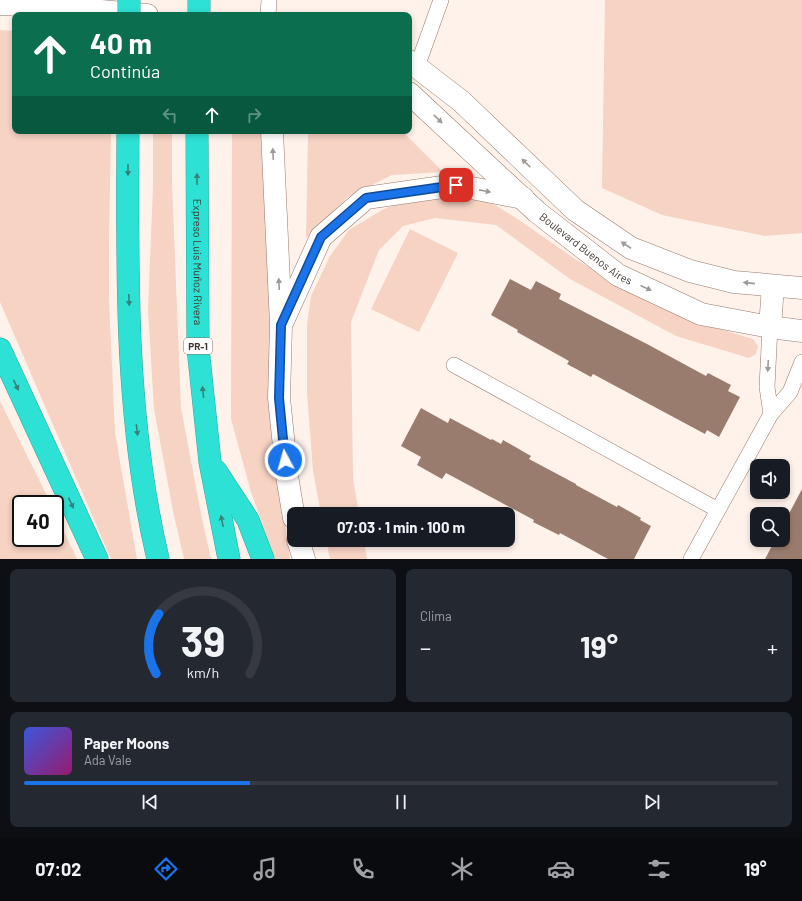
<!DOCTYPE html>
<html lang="es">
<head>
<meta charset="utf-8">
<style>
  :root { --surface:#171b24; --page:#242831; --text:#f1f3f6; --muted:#9ea1a6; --line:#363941; --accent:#1a73e8 }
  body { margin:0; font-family:Barlow,sans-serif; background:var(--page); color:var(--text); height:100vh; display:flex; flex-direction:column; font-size:15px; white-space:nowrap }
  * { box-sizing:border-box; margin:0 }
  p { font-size:13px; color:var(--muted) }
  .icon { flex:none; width:22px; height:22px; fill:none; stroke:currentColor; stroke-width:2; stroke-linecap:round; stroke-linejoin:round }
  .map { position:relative; height:559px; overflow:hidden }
  .panel { display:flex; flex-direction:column; gap:10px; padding:10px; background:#0d0f14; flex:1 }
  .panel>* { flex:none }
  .hud { position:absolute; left:12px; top:12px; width:400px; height:122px; border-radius:8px; box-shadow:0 2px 6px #0003; background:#0b6e4f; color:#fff; overflow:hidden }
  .controls { position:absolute; left:750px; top:459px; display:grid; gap:8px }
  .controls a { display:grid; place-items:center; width:40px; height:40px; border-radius:8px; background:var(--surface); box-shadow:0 2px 6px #0003; font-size:20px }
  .speed { position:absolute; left:12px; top:495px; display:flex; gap:8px; font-size:20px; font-weight:700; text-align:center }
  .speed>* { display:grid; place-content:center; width:52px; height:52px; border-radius:50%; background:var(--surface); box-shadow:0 2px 6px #0003; line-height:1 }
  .speed .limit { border:2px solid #111; border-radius:6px; background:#fff; color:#111 }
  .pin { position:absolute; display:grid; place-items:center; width:34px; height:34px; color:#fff; margin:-17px; border-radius:8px; box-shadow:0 2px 6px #0006 }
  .me { position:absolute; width:44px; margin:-22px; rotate:354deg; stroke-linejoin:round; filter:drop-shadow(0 0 3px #0008) }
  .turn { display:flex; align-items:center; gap:14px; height:84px; padding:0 12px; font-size:18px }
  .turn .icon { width:52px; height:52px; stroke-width:2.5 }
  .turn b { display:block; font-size:28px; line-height:34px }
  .lanes { display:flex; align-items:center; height:38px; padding:0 12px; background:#0003; justify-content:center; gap:20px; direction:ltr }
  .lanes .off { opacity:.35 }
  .big { font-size:30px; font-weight:700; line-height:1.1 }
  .panel .widget { flex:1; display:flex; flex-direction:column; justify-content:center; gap:6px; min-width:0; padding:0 14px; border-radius:8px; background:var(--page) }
  .panel .dial { align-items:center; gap:0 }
  .dial svg { height:104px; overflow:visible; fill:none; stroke:var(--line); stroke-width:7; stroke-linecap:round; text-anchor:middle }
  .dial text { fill:var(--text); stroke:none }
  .song { display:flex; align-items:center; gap:12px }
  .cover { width:48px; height:48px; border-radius:6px; background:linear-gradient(135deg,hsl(230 70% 55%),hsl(320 70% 35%)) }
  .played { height:4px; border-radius:2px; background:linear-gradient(90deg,var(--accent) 30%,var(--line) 30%) }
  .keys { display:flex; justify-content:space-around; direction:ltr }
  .heat { display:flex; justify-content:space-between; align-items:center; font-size:22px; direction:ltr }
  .panel .tiles { flex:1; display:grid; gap:10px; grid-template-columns:1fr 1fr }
  .widget:last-child { grid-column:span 2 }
  .trip { position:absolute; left:287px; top:507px; width:228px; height:40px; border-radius:8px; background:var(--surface); box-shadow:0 2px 6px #0003; font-weight:700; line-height:40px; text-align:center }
  .menu { display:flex; height:64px; justify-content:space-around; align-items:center; background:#090b0e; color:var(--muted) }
  .menu .icon { width:28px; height:28px }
  .menu .selected { color:var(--accent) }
  .menu b { font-size:18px; color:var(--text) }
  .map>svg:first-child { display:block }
</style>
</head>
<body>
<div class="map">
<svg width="802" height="559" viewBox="0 0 802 559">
  <rect width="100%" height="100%" fill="#fff2eb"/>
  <!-- green -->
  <path fill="#f6d3c3" d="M605,0H802V233L765,236L662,215L602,188Z
    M0,30L15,31V131H111L109,237V300L115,433L137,559H111L0,302Z
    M153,131H172V183L181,408L201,514L211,559H184L173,511L154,409L148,310L153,187Z
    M232,131H270V416L290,559H275L251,492L231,419Z
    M308,131H402L443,172L392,175L348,197L306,238Z
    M430,192L463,195L495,205L516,218L575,259L651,303L690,320L753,339L758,346L756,354L749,358L676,336L570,279L496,225L435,218L403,226L379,250L351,322L353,478L359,514H321L313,471L307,393V325L311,296L330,256L349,230L384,209Z
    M410,229L458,253L419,332L371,309Z
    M0,401L51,504H21V538H55V513L77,559H0Z
    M326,540H364L367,559H330Z"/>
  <!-- building -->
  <path fill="#997c6e" d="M510,279L531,290L536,281L561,294L559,299L647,344L706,376L708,373L731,385L728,391L740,397L719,437L707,430L705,434L593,374L591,377L567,364L569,361L517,332L518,330L491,315Z
    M421,408L448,423L450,418L491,440L492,439L501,444L503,440L531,456L529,459L576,484V485L617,507L618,505L641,518L640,520L651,526L634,559H608L560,533L559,535L533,522L534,520L446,473L442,479L417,465L421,457L401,446Z
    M802,489V559H765L775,540H783V525Z"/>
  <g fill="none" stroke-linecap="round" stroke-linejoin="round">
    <defs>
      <path id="service" d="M268,15L269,0
        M417,67L441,0
        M770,327L767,387L771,414
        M454,365L718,510
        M691,559L771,414L790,392L802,362"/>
      <g id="minor">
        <path d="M409,61L461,101L575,210L631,248L690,271L734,282L802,288"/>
        <path id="s1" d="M409,93L537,212L618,275L701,314L770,327L802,331"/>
        <path d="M770,327L773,286"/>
      </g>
      <path id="tertiary" d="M0,4L44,6L147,15
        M272,131L281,325L279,398L287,476L294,518
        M283,321L321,237L366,198L456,185L523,198
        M298,540L304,559"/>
      <g id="motorway">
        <path d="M199,15V0"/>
        <path d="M128,131C127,274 125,419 158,559"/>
        <path id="s2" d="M197,131L198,348L210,462L229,559"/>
        <path d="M0,349L97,559"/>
        <path d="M216,471L248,520L263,559"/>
      </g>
    </defs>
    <!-- service casing -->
    <use href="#service" stroke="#96796b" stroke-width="16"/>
    <!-- minor casing -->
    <use href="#minor" stroke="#96796b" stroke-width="23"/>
    <!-- tertiary casing -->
    <use href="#tertiary" stroke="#96796b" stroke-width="23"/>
    <!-- motorway casing -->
    <use href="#motorway" stroke="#35a59b" stroke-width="23"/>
    <!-- service -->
    <use href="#service" stroke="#fff" stroke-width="15"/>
    <!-- minor -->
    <use href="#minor" stroke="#fff" stroke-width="22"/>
    <!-- tertiary -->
    <use href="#tertiary" stroke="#fff" stroke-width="22"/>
    <!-- motorway -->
    <use href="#motorway" stroke="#2ee1d5" stroke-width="22"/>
    <defs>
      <path id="motorway-bridge" d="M129,15V0"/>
    </defs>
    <!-- motorway-bridge casing -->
    <use href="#motorway-bridge" stroke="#35a59b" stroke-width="23" stroke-linecap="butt"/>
    <!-- motorway-bridge -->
    <use href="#motorway-bridge" stroke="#2ee1d5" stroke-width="22"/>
  </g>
  <!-- one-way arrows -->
  <defs><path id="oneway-solid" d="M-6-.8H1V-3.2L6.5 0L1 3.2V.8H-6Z"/></defs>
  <g fill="#a09a97">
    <use href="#oneway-solid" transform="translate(438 119) rotate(43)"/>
    <use href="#oneway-solid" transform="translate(273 154) rotate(-93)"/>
    <use href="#oneway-solid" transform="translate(526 163) rotate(-136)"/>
    <use href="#oneway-solid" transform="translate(485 191) rotate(11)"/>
    <use href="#oneway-solid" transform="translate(626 245) rotate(-147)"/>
    <use href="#oneway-solid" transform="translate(749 283) rotate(-174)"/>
    <use href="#oneway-solid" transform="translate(279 284) rotate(-93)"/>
    <use href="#oneway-solid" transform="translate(646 288) rotate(25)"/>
    <use href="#oneway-solid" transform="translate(768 366) rotate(93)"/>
  </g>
  <g fill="#39827a">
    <use href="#oneway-solid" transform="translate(128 170) rotate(90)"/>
    <use href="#oneway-solid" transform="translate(197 179) rotate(-90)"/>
    <use href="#oneway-solid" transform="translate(129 300) rotate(88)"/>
    <use href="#oneway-solid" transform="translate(16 385) rotate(65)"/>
    <use href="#oneway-solid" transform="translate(203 392) rotate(-96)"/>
    <use href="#oneway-solid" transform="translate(137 430) rotate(83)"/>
    <use href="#oneway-solid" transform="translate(71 503) rotate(65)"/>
    <use href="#oneway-solid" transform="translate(222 521) rotate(-101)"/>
  </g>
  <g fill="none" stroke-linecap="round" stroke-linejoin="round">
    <defs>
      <path id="route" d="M285,460L279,398L281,325L321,237L366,198L456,185"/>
    </defs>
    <!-- route casing -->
    <use href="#route" stroke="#114b97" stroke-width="10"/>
    <!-- route -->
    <use href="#route" stroke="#1a73e8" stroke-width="7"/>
  </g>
  <g text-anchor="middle" stroke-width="3.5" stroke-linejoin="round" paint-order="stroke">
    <!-- shield labels -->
    <rect fill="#fff" stroke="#7b726d" stroke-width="1" x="184" y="338" width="28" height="16" rx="3"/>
    <g font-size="10" font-weight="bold" fill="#42352f">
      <text x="198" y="350">PR-1</text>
    </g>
    <!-- street labels -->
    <g font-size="11" fill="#42352f" stroke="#fff">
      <text dy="4" stroke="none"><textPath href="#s1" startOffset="236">Boulevard Buenos Aires</textPath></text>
      <text dy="4" stroke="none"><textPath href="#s2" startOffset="131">Expreso Luis Muñoz Rivera</textPath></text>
    </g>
  </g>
</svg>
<div class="controls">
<a><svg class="icon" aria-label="sound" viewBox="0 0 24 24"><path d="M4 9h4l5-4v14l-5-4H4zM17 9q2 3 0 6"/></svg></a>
<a><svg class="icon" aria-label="search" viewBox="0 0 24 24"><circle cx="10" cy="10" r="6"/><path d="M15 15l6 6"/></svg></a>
</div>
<div class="speed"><div class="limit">40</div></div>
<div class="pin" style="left:456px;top:185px;background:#d93025"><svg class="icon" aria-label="arrive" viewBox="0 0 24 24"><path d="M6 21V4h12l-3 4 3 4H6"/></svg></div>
<svg class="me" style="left:285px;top:460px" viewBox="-20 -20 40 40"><circle r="17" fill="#1a73e8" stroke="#fff" stroke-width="3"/><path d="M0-11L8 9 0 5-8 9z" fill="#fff"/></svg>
<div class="trip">07:03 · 1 min · 100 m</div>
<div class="hud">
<div class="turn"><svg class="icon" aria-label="ahead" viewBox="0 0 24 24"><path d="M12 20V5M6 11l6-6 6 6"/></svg><div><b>40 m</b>Continúa</div></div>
<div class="lanes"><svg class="icon off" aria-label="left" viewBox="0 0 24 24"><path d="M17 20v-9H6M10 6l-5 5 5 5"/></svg><svg class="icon" aria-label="ahead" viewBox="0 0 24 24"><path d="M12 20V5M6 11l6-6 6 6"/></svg><svg class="icon off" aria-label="right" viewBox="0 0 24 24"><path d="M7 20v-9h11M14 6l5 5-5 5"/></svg></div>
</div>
</div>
<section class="panel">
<div class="tiles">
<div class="widget dial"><svg viewBox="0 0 100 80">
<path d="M14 69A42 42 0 1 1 86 69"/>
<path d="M14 69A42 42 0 0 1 16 23" stroke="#1a73e8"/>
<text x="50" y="56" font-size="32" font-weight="700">39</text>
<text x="50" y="72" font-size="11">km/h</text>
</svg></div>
<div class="widget"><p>Clima</p>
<div class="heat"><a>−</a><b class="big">19°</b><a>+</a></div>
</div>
<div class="widget">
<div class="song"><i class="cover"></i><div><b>Paper Moons</b><p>Ada Vale</p></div></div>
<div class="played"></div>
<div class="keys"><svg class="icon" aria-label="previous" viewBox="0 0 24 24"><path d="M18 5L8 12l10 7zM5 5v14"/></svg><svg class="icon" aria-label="pause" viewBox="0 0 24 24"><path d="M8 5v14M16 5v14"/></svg><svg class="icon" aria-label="next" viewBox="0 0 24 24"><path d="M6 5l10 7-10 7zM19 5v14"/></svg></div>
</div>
</div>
</section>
<nav class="menu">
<b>07:02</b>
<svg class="icon selected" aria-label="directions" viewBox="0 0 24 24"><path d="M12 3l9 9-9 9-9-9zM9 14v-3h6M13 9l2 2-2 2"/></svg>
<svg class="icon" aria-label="music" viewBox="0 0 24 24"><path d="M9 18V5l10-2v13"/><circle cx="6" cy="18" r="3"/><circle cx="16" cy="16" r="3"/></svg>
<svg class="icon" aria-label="phone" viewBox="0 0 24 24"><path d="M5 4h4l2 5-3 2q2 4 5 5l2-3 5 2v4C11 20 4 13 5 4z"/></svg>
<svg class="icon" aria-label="climate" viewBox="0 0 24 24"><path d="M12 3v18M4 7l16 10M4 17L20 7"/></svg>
<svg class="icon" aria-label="car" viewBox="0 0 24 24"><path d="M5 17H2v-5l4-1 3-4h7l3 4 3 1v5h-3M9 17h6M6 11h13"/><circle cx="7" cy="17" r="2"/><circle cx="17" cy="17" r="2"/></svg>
<svg class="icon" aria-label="filters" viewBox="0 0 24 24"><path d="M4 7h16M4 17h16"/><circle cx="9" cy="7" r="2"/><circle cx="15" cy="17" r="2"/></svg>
<b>19°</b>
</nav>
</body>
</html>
